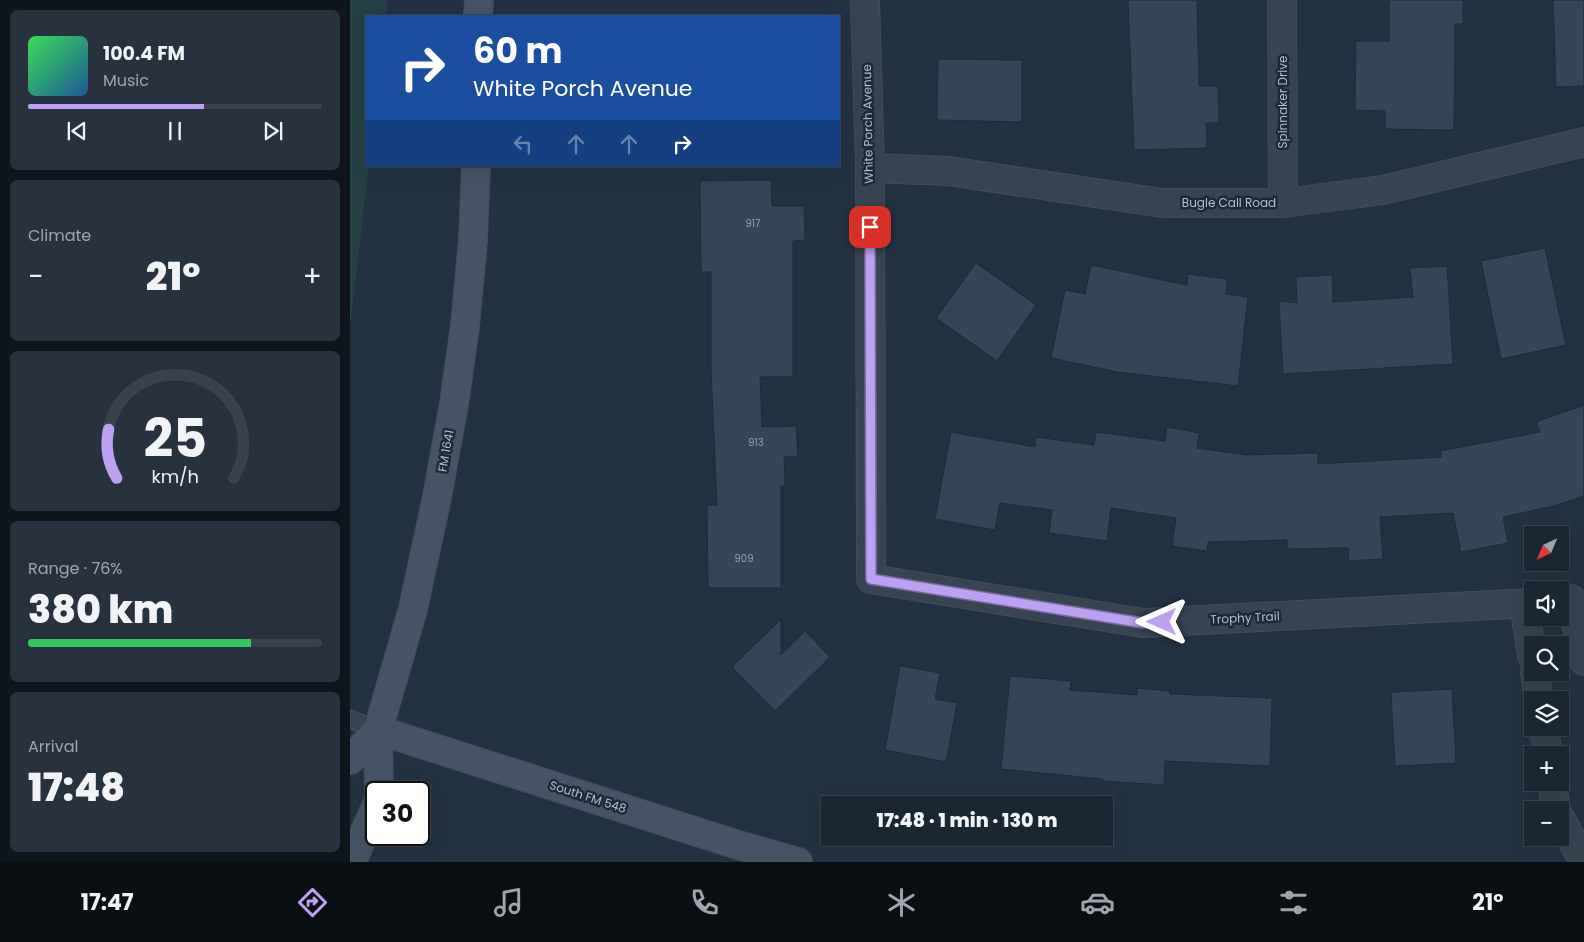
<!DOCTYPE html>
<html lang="en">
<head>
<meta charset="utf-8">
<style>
  :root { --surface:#1a2632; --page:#27323e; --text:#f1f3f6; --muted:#9fa5ac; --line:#38434d; --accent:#bca0f2 }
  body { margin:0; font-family:Poppins,sans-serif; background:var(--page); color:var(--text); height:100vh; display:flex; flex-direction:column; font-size:19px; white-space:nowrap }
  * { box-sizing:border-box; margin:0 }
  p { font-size:16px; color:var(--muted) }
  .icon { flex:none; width:28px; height:28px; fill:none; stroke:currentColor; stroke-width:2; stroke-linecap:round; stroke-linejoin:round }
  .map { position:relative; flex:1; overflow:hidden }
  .panel { display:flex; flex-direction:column; gap:10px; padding:10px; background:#0e151c; width:350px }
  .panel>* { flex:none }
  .guide { position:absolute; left:15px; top:15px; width:475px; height:152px; border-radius:0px; box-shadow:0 5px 20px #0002,0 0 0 1px var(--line); background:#1a4fa0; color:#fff; overflow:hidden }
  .needle { width:32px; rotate:224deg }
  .fabs { position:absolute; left:1174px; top:526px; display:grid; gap:10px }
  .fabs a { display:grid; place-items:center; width:45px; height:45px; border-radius:0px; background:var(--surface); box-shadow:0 5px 20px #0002,0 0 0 1px var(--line); font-size:25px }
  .speed { position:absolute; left:15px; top:781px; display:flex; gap:10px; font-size:25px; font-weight:700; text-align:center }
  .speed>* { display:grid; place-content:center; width:65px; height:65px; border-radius:50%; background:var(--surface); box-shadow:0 5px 20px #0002,0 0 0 1px var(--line); line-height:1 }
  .speed .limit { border:2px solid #111; border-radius:8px; background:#fff; color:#111 }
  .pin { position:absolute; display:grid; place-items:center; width:42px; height:42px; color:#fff; margin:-21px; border-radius:10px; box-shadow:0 2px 8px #0006 }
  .me { position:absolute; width:55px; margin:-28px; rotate:270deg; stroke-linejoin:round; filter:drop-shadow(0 0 4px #0008) }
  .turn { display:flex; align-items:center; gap:18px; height:105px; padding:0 25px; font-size:22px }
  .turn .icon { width:65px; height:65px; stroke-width:2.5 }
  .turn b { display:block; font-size:35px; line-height:42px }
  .lanes { display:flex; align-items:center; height:48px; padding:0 25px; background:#0003; justify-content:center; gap:25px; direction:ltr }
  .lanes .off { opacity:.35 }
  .big { font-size:38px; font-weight:800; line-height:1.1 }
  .panel .tile { flex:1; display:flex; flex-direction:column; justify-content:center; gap:8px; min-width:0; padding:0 18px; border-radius:8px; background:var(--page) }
  .panel .dial { align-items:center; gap:0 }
  .dial svg { height:130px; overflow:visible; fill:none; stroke:var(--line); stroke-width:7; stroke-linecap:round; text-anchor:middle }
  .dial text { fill:var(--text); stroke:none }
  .song { display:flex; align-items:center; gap:15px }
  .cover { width:60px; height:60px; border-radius:8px; background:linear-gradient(135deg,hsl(130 70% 55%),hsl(210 70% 35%)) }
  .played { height:5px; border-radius:2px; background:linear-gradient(90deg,var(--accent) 60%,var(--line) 60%) }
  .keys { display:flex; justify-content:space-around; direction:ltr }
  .heat { display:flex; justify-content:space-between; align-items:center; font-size:28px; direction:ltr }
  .charge { height:8px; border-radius:4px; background:linear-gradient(90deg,#34c759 76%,var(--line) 0) }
  .trip { position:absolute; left:471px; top:796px; width:292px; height:50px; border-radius:0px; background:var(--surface); box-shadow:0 5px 20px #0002,0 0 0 1px var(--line); font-weight:800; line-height:50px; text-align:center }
  .tab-bar { display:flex; height:80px; justify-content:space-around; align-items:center; background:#0a0f14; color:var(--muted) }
  .tab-bar .icon { width:35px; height:35px }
  .tab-bar .on { color:var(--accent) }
  .tab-bar b { font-size:22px; color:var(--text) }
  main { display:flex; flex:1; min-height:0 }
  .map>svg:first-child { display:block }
</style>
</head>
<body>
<main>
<section class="panel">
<div class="tile">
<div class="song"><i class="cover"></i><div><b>100.4 FM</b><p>Music</p></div></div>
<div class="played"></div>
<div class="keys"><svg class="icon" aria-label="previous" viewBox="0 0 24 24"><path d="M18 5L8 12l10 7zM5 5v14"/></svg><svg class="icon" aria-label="pause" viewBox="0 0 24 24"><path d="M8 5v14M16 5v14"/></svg><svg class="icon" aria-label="next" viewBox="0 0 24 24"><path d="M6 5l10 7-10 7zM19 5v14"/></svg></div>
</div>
<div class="tile"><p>Climate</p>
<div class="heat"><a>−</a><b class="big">21°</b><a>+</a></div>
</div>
<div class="tile dial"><svg viewBox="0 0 100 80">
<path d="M14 69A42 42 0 1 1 86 69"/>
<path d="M14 69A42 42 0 0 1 9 39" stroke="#bca0f2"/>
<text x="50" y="56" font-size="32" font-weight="700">25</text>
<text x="50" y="72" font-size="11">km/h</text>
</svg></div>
<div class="tile"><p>Range · 76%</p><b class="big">380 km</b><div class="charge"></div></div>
<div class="tile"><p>Arrival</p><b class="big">17:48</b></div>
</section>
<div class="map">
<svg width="1234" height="862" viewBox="0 0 1234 862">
  <rect width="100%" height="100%" fill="#233243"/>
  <!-- green -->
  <path fill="#254144" d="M0,0H38L36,16H16V166H19L0,325Z"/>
  <!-- building -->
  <path fill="#354659" stroke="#1f2b3a" d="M778,0H847L849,86H868L869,123H856L857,148L784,150Z
    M1039,0H1113V24H1105L1104,130L1035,129V111L1005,110L1006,41H1039Z
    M1203,0H1234V86L1206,87Z
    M588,59L672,60V122L587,120Z
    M421,180L422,206H454L455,240L443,241V377H410L412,427L446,426L448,456L434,457L435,486H431V588H358L357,505H367L361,369V272H351L350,181Z
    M1195,248L1216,345L1151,359L1131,261Z
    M626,263L686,305L647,361L586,318Z
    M741,265L837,285L838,274L877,279L876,294L898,297L888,386L767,372L701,358L715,290L735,294Z
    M1097,266L1103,364L933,374L929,301L947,303L946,277L982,275L983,302L1063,297L1060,268Z
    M1234,405V496L1204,506L1153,517L1158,543L1111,552L1103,513L1030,517L1033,559L999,561L998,548L937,549V540L858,542L857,551L822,546L826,518L761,508L757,541L699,533L702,510L650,503L645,530L585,519L601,432L685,447L686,437L744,445L746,432L815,441L817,427L849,433L847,448L897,455L968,453V464L1092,457L1090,451L1190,432L1186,422Z
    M431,619V655L455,631L480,657L425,711L382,667Z
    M550,666L590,673L585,699L607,703L596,762L535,750Z
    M660,676L721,681L720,690L787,695V688L820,691V694L922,698L920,766L815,761L814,785L753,781V779L651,769Z
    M1102,689L1106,763L1045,766L1041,692Z"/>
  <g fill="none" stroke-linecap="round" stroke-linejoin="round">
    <defs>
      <path id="service" d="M0,719L28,730"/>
      <path id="minor" d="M515,0L520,168L521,579L793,623L1182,603
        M932,0L933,203
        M520,168L598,171L812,203H933L1033,190L1234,142
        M1221,599L1234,661
        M1174,604L1182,656
        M1185,672L1189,700
        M1194,728L1198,755
        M1202,782L1206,810
        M1210,818L1234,862"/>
      <path id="secondary" d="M128,16L129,0
        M28,730L388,845L448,862
        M0,760L28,730
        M29,792L28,730L63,609L87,497L104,404L115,326L123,240L126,166
        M2,862L26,806"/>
    </defs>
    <!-- service casing -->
    <use href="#service" stroke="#424d5c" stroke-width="19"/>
    <!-- minor casing -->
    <use href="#minor" stroke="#424d5c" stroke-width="30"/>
    <!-- secondary casing -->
    <use href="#secondary" stroke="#424d5c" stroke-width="30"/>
    <!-- service -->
    <use href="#service" stroke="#384452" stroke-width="16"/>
    <!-- minor -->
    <use href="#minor" stroke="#384452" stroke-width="28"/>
    <!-- secondary -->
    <use href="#secondary" stroke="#465366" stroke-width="28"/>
  </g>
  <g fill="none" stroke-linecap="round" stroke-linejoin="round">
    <defs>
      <path id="route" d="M520,227L521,579L793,623L812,622"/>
    </defs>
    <!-- route casing -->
    <use href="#route" stroke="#7a689d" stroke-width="12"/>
    <!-- route -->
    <use href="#route" stroke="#bca0f2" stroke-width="9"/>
  </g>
  <g text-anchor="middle" stroke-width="5" stroke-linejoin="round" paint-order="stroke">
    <!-- number labels -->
    <g font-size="10" fill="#939fae">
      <text x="403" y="227">917</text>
      <text x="406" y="446">913</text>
      <text x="394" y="562">909</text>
    </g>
    <!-- street labels -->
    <g font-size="12" fill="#b5bfcd" stroke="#1d2938">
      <text transform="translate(933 102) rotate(-90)" y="4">Spinnaker Drive</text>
      <text transform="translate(518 124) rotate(-91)" y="4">White Porch Avenue</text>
      <text x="879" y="207">Bugle Call Road</text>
      <text transform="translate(96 451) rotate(-80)" y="4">FM 1641</text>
      <text transform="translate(895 618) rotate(-3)" y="4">Trophy Trail</text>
      <text transform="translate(238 797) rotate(18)" y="4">South FM 548</text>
    </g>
  </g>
</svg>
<div class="fabs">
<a><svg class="needle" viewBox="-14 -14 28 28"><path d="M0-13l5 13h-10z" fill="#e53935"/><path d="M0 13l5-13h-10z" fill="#9fa5ac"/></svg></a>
<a><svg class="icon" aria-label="sound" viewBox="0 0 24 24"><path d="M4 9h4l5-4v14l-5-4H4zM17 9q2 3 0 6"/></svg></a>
<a><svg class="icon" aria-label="search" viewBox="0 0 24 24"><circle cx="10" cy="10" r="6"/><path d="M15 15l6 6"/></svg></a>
<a><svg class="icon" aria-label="layers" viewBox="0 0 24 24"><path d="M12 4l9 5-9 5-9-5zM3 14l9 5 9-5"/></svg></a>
<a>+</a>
<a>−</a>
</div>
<div class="speed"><div class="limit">30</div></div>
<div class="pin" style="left:520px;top:227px;background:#d93025"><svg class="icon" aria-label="arrive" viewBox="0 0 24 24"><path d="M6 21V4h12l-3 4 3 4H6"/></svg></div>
<svg class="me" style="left:812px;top:622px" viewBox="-20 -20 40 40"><path d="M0-17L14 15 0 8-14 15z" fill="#bca0f2" stroke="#fff" stroke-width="4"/></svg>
<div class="trip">17:48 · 1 min · 130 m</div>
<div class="guide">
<div class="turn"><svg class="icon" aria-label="right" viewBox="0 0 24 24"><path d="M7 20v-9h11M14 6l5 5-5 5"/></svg><div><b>60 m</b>White Porch Avenue</div></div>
<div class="lanes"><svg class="icon off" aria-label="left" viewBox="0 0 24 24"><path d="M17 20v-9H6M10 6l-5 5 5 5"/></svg><svg class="icon off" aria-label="ahead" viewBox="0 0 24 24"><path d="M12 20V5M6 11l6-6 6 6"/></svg><svg class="icon off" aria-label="ahead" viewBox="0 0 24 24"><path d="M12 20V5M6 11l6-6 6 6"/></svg><svg class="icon" aria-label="right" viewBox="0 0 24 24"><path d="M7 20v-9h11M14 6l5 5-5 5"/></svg></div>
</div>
</div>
</main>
<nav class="tab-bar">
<b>17:47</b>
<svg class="icon on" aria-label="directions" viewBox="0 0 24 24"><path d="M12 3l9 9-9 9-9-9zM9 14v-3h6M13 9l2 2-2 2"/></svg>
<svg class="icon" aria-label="music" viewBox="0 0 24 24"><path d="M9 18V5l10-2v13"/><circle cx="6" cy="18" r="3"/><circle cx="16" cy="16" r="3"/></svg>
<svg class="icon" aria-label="phone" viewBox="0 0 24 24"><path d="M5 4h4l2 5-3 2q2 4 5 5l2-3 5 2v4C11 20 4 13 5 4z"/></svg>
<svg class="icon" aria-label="climate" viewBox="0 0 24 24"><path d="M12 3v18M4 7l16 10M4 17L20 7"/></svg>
<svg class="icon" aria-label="car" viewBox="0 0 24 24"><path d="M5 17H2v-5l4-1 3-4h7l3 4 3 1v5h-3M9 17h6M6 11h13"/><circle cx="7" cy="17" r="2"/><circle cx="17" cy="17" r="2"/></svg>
<svg class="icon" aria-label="filters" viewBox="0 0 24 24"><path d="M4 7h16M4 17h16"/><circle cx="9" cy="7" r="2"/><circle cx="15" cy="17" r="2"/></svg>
<b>21°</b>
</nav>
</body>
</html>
